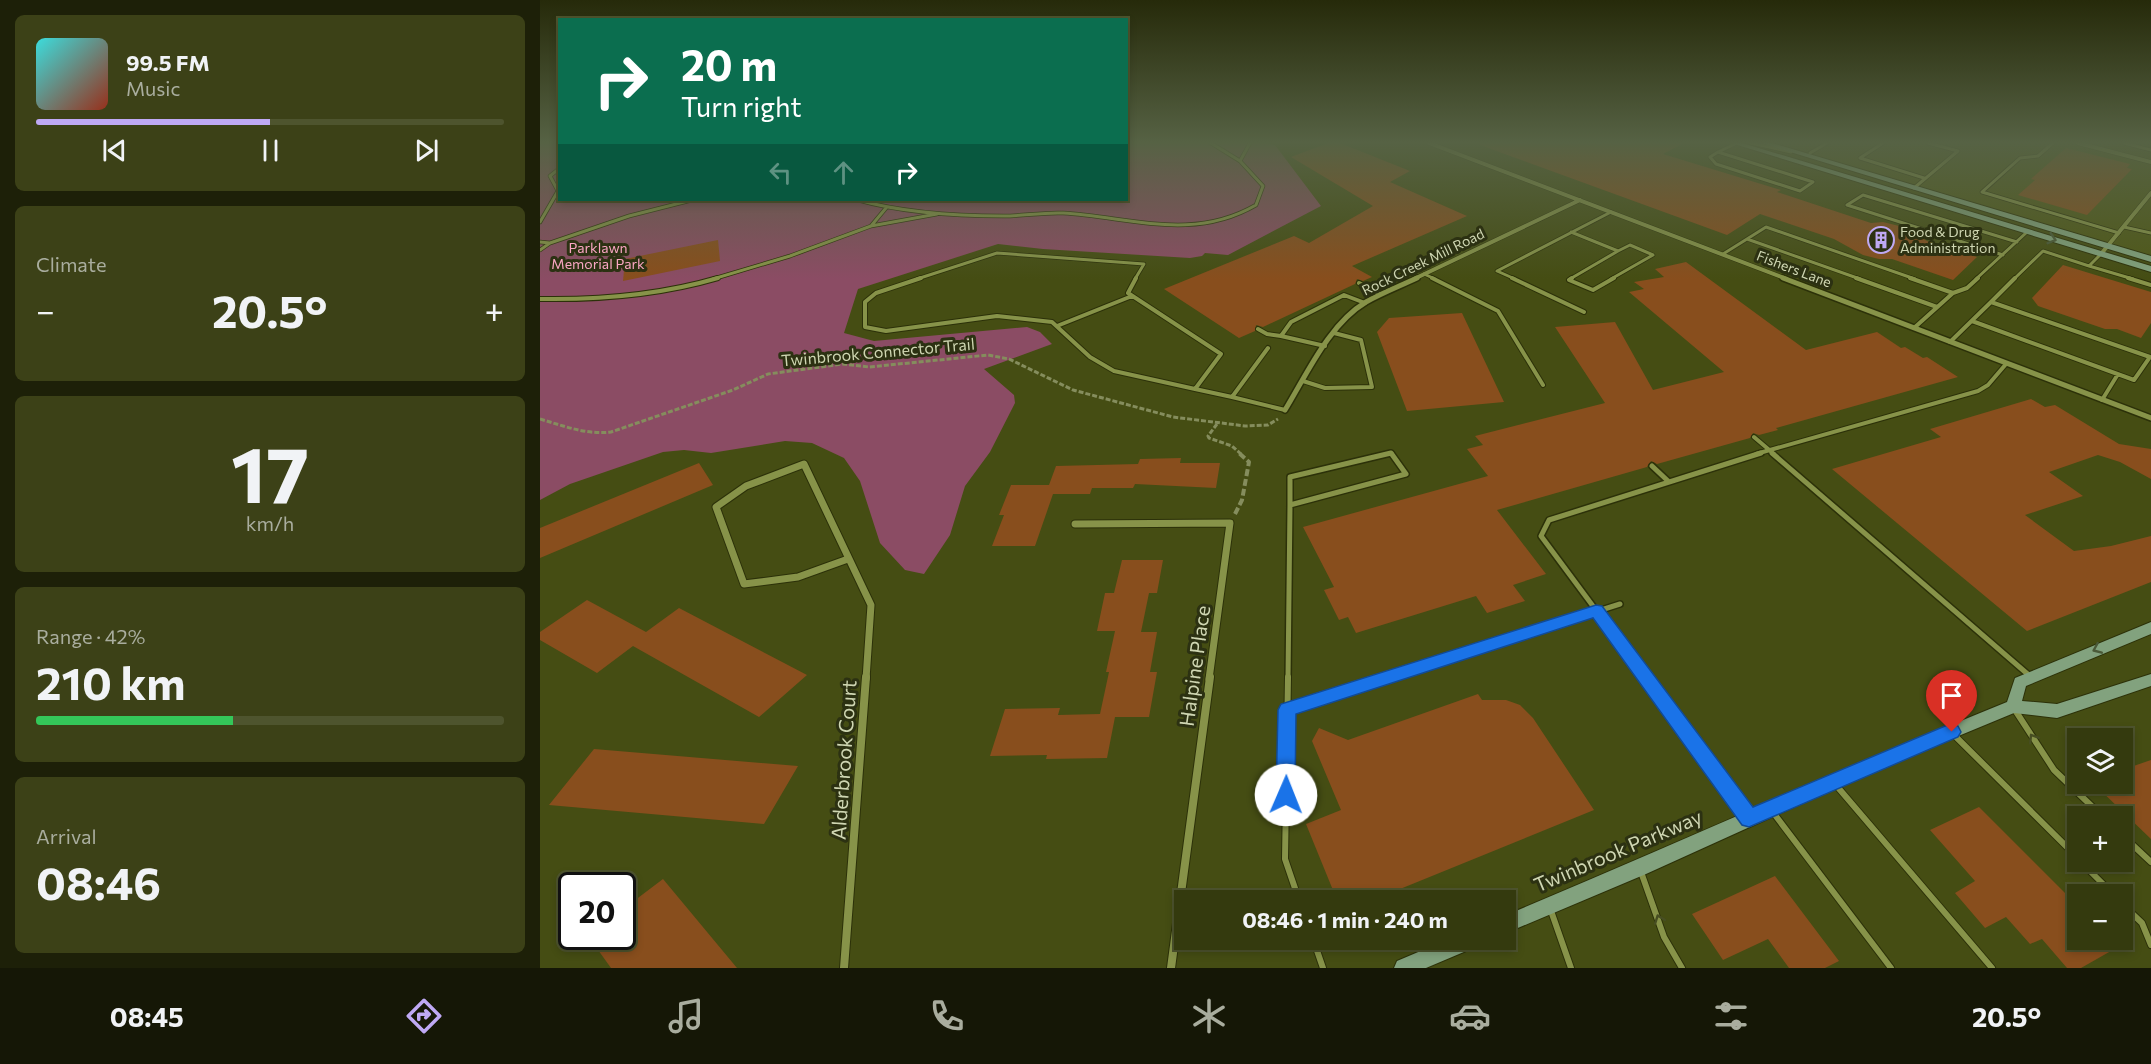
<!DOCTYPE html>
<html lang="en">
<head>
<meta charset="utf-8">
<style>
  :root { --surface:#343a0e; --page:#3c4117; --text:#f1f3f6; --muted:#a9ad9e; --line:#4e542e; --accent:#bfa9f4 }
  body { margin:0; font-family:Commissioner,sans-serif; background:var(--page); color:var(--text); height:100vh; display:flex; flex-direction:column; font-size:22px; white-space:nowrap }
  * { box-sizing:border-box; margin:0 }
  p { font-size:20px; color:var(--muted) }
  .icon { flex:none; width:33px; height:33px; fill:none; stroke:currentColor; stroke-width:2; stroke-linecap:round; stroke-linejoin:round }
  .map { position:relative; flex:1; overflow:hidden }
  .drawer { display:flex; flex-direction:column; gap:15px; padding:15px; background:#1d2008; width:540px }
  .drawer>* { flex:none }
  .guide { position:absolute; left:18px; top:18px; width:570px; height:183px; border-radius:0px; box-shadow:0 3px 9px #0003,0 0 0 2px var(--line); background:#0b6e4f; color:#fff; overflow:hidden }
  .controls { position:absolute; left:1527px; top:728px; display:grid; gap:12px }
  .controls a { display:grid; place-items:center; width:66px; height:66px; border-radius:0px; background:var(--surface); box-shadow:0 3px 9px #0003,0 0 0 2px var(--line); font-size:30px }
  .speed { position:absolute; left:18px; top:872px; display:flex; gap:12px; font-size:30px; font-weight:700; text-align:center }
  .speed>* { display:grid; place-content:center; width:78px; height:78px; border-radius:50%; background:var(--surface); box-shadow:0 3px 9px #0003,0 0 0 2px var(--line); line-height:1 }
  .speed .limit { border:3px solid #111; border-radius:9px; background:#fff; color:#111 }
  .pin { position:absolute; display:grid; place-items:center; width:51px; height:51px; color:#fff; margin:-62px -26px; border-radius:50% 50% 50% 0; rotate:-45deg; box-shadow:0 0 6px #0007 }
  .pin .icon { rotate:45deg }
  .me { position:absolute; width:66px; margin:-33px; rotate:1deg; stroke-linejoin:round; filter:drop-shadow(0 0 4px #0008) }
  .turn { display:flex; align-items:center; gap:21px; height:126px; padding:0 24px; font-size:27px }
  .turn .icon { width:78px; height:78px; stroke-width:2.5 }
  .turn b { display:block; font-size:42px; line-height:51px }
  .lanes { display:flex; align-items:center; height:57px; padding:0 24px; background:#0003; justify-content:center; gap:30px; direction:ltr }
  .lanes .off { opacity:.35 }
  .big { font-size:45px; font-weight:700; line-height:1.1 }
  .drawer .tile { flex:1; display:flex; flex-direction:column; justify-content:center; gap:9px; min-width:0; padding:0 21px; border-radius:9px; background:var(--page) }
  .drawer .dial { align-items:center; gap:0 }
  .dial b { font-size:78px; line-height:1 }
  .song { display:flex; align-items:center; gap:18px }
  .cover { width:72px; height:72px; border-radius:9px; background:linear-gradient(135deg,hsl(180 70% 55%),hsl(10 70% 35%)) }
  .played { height:6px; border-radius:3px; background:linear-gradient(90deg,var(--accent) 50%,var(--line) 50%) }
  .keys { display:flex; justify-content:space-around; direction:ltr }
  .heat { display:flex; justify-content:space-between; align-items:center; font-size:33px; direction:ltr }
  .charge { height:9px; border-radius:4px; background:linear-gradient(90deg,#34c759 42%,var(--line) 0) }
  .trip { position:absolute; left:634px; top:890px; width:342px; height:60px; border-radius:0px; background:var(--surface); box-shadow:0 3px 9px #0003,0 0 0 2px var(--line); font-weight:700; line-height:60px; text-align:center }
  .menu { display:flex; height:96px; justify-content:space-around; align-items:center; background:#151706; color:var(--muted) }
  .menu .icon { width:42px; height:42px }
  .menu .current { color:var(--accent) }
  .menu b { font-size:27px; color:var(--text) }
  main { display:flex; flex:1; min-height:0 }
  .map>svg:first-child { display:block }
</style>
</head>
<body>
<main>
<section class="drawer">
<div class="tile">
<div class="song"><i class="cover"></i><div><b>99.5 FM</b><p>Music</p></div></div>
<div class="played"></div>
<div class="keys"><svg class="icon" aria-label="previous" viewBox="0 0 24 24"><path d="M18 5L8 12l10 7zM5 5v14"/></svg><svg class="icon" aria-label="pause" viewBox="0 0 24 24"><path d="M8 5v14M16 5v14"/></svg><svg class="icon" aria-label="next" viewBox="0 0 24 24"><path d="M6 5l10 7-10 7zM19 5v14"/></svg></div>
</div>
<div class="tile"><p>Climate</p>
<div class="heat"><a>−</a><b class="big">20.5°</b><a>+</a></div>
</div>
<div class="tile dial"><b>17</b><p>km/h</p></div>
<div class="tile"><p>Range · 42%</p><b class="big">210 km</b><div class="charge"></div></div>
<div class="tile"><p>Arrival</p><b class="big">08:46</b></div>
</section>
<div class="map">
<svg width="1611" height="968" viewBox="0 0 1611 968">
  <rect width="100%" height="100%" fill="#454d13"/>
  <!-- built -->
  <path fill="#4f5817" d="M1224,143H1611V259Z"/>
  <!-- green -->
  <path fill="#8b4c64" d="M0,143H19L20,200H586L587,143H724L735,145L781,206L688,255L665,253L662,256L650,258L503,249L458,244L318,289L304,333L334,341L487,327L500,332L512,344L444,369L474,395L475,403L450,452L425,486L410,535L384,574L365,570L340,543L320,481L304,458L272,443L245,441L171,453L144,450L123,452L30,484L0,500Z"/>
  <!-- building -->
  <path fill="#884e1d" d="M788,143H800L870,171L850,182L927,216L812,266L832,277L823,281L817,279L815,284L723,327L716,325L715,331L699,338L624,289L754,236L769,243L833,206L751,157Z
    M940,143H1144L1123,154L1241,190L1237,192L1331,223L1343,222L1359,226L1389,242L1437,257L1413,280L1352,259H1339L1323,255L1294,239L1220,214L1187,235L940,145Z
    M1526,148L1590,164L1587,168L1592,169L1547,215L1478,195L1495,180L1491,179Z
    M178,240L180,261L83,281L85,259Z
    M1146,262L1266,350L1337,332L1361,348L1365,347L1383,358L1387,357L1418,377L1236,428L1238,430L1219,435L1213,433L1210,438L1117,464L1111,461L1107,467L957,510L1006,574L973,585L985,601L947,613L936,596L816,633L808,617L799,620L784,590L794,587L763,527L948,476L927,449L943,445L935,436L1065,403L1015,327L1075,322L1113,390L1184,372L1089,292L1104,289L1094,282L1124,277L1115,269Z
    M1523,265L1611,292V323L1601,338L1577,329H1565L1498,306L1492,298Z
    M922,313L964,402L867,411L837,332L849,318Z
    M1491,399L1505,407L1515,405L1579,444L1611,449V479L1580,462L1558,455L1509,472L1543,496L1485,515L1534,551L1571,546L1611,536V582L1487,631L1292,469L1401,437L1390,429Z
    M641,458L640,463H680L676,488L595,484L593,488H552L550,494H513L495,546H452L464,515H459L471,485H509L516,466L598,464L600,459Z
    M159,463L173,485L0,558V528Z
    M582,560H623L617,593H609L601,632H617L610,672H617L609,717H575L567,758L506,759L507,755L450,756L465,709L520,708L518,715L560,714L569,672H566L575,631H557L565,593H574Z
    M47,600L106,632L139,608L267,675L219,717L93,646L57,673L0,640V632Z
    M938,694L942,700H966L980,705L993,718L1054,810L833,900H797L766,824L801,810L772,741L779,728L808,740Z
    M54,749L258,766L224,824L9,805Z
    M1611,760V839L1553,783H1582V770Z
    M1439,807L1538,906V939H1592L1541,968H1527L1502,939L1490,944L1466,917L1445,928L1415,893L1435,881L1390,830Z
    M1235,876L1299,961L1285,968H1249L1228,939L1183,960L1152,914Z
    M123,879L197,968H71L48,936H82V910Z"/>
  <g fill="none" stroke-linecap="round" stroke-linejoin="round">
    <defs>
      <path id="service-far3" d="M1211,143L1251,152
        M1343,143L1320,158L1384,178
        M1513,143L1498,156L1480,158L1442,192L1579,233
        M1584,143L1611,150
        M1178,152L1273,182L1260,191L1176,164L1170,157Z
        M1178,152L1197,143
        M1270,153L1287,143
        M700,161L710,143
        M1374,188L1418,151L1388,143
        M318,200C364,213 416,216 464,216C483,216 503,212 523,213C591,217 652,242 716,205L723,186L700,161L671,143
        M346,208L331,226L397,214
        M0,222L18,191L10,176L20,168
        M1584,227L1611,233
        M1031,232L1078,251
        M1207,239L1226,227L1375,279
        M0,242L10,243L89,216L152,200
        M0,250L10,243
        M1183,254L1207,239L1320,279
        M1463,255L1307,205L1323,195L1477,242
        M1549,266L1593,279
        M884,274L895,279
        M173,279L250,256L331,226
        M377,279L457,253L604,264L595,279
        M975,279L957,271L1071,212
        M1030,279L1078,251
        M1071,279L1113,255L1090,245L1078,251
        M1436,279L1487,232
        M1474,279L1503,251L1549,266L1561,254"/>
      <path id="service-far2" d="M381,278L336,293L325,302V327L346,331L457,316L512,322L550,357L574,371L655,389
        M596,278L588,293L681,354L655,389
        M892,278L958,311L1003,385
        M972,278L1044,312
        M1032,278L1029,280L1053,290L1074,278
        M1316,278L1397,307
        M1370,278L1413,293
        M1588,278L1611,285
        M819,283L840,294
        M0,299C61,300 120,295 178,278
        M1451,302L1475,278
        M1432,321L1594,380L1610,357
        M517,326L592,296
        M1374,328L1413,293L1427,288L1438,278
        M718,329L727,334L741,336
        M1410,342L1451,302L1610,357
        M785,346L741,336L751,322L804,295L825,303
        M728,348L692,397L745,410
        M763,381L785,388L832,387L821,340L794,333
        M655,389L692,397
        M1562,400L1578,374
        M1214,437L1234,454
        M847,454H852
        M1216,454L1438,391L1448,385L1466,364"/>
      <path id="service-far1" d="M851,453L866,474L750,505V477Z
        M1232,453L1491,677
        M1112,466L1128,481
        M748,679L750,505
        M845,679L1080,604
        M1107,679L1001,536L1009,520L1221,453"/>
      <path id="service" d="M748,677L745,859L759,900
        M1106,677L1208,816
        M747,710L849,677
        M1475,710L1514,770L1562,816
        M1412,733L1538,858
        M1295,784L1452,968
        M1232,811L1351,968
        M1582,835L1611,862
        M1540,861L1573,894
        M1101,872L1124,937L1142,968
        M1582,904L1602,923L1611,945
        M1010,908L1031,968
        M773,939L783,968"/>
      <path id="minor-far3" d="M889,143L1247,279
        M1538,143L1611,162
        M1561,254L1611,193
        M874,279L1040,200"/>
      <path id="minor-far2" d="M1243,278L1611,418
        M745,410C767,374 789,324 826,302C842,293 860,286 877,278"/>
      <path id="minor-far1" d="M535,524L690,523L669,679
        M308,559L258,577L204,584L176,507L206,486L264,464L331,605L326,679"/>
      <path id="minor" d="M304,968L326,677
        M631,968L670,677"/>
      <path id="secondary" d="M1191,143H1202L1611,266V272Z
        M1221,143H1232L1611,256V262Z
        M1611,622V634L1486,686L1482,701L1517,704L1611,674V686L1517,718L1474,713L1329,773L1106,874L966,933V915C1134,845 1299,770 1467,702L1475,678Z
        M909,939H940L938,946L886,968H854L857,961Z"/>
    </defs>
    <!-- service-far3 casing -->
    <use href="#service-far3" stroke="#2c3109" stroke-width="4.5"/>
    <!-- service-far2 casing -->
    <use href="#service-far2" stroke="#2c3109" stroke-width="6"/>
    <!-- service-far1 casing -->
    <use href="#service-far1" stroke="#2c3109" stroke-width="8"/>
    <!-- service casing -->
    <use href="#service" stroke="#2c3109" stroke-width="8"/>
    <!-- minor-far3 casing -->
    <use href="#minor-far3" stroke="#2c3109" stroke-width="5"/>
    <!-- minor-far2 casing -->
    <use href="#minor-far2" stroke="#2c3109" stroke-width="8"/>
    <!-- minor-far1 casing -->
    <use href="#minor-far1" stroke="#2c3109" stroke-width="9"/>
    <!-- minor casing -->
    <use href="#minor" stroke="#2c3109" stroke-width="10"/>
    <!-- secondary casing -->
    <use href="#secondary" stroke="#2c3109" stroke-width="2"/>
    <!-- path-far1 -->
    <path stroke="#858d5d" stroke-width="3" stroke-dasharray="5 2" stroke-linecap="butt" d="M0,419C24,426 46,435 71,432L193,390L228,374L303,364L329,367L448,355L469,359L533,390L633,417L705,426L728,425L738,419
      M677,424L668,436L669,438L692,446L701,454"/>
    <!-- path -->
    <path stroke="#858d5d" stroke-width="4" stroke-dasharray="7 3" stroke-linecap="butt" d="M695,514L702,500L709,462L699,453"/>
    <!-- service-far3 -->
    <use href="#service-far3" stroke="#879349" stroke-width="3"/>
    <!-- service-far2 -->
    <use href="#service-far2" stroke="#879349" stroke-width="4"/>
    <!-- service-far1 -->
    <use href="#service-far1" stroke="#879349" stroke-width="5"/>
    <!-- service -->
    <use href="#service" stroke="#879349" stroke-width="6"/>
    <!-- minor-far3 -->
    <use href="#minor-far3" stroke="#879349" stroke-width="4"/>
    <!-- minor-far2 -->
    <use href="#minor-far2" stroke="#879349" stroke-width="5"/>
    <!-- minor-far1 -->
    <use href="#minor-far1" stroke="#879349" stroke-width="7"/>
    <!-- minor -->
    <use href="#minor" stroke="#879349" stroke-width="8"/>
    <!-- secondary -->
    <use href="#secondary" fill="#82a27e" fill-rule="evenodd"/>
  </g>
  <!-- one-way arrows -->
  <defs><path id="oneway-chevron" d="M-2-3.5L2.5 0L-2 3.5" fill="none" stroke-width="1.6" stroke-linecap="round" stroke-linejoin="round" transform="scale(1.5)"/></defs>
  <g stroke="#4a5938">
    <use href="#oneway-chevron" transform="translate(1512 239) rotate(17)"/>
    <use href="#oneway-chevron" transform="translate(1557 649) rotate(157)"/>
  </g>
  <g stroke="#474e22">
    <use href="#oneway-chevron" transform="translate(1493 738) rotate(-122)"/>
    <use href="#oneway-chevron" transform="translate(1119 919) rotate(-110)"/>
  </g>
  <!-- sky -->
  <linearGradient id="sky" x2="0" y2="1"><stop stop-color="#262a0a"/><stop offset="0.51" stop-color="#566244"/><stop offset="1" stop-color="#566244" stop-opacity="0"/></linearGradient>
  <rect width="1611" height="279" fill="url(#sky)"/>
  <!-- route -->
  <path fill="#1a73e8" stroke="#114b97" stroke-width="1.5" d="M1056,605L1062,606L1213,807L1405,726L1412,724L1418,726L1421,732L1418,737L1209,827L1202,825L1053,618L756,714L755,795L752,801L746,804L739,801L736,795L738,710L741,704Z"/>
  <!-- icons -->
  <defs>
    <symbol id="building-ring" viewBox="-11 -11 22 22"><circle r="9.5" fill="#2c3112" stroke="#bfa9f4" stroke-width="1.5"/><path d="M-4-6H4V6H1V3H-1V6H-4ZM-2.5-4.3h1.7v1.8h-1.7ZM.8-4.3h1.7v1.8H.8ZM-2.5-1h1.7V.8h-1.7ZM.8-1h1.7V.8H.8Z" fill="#bfa9f4"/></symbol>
  </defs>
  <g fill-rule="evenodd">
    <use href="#building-ring" x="1326" y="225" width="30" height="30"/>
  </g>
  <g text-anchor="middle" stroke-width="6" stroke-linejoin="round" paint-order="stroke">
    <!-- far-poi labels -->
    <g font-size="14" fill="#cfd6b2" stroke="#2c3112" text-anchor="start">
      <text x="1360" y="237">Food &amp; Drug<tspan x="1360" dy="16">Administration</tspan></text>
    </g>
    <!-- far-park labels -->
    <g font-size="14" fill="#faa6c3" stroke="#2c3112">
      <text x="58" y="253">Parklawn<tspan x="58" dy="16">Memorial Park</tspan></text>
    </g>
    <!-- far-street labels -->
    <g font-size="14" fill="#cfd6b2" stroke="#2c3112">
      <text transform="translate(883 262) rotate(-26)" y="5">Rock Creek Mill Road</text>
      <text transform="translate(1254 269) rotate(21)" y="5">Fishers Lane</text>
    </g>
    <!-- street labels -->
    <g font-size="16" fill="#cfd6b2" stroke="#2c3112">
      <text transform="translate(338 352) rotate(-5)" y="6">Twinbrook Connector Trail</text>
    </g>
    <!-- near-street labels -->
    <g font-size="20" fill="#cfd6b2" stroke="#2c3112">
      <text transform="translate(655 666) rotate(-82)" y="7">Halpine Place</text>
      <text transform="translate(304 760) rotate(-86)" y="7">Alderbrook Court</text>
      <text transform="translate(1078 851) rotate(-23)" y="7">Twinbrook Parkway</text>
    </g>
  </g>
</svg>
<div class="controls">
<a><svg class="icon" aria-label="layers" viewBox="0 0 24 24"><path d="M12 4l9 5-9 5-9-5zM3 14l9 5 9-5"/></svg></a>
<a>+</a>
<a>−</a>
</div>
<div class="speed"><div class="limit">20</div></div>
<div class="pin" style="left:1412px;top:732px;background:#d93025"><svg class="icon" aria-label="arrive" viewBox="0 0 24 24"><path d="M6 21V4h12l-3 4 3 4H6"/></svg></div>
<svg class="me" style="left:746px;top:795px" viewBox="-20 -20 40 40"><circle r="19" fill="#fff"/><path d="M0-13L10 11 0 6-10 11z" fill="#1a73e8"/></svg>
<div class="trip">08:46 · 1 min · 240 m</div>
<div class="guide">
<div class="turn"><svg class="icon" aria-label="right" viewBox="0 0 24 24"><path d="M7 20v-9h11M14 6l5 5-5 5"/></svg><div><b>20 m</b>Turn right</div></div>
<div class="lanes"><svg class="icon off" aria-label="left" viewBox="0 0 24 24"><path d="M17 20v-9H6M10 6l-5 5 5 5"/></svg><svg class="icon off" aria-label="ahead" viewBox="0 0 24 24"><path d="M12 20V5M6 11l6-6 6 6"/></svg><svg class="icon" aria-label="right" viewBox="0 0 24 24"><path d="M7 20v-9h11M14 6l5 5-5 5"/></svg></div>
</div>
</div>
</main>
<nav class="menu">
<b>08:45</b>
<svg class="icon current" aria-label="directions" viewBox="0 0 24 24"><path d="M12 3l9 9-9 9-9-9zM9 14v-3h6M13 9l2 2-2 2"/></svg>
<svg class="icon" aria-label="music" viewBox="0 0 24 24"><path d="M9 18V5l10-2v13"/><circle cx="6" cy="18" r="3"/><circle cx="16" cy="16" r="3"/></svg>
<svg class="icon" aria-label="phone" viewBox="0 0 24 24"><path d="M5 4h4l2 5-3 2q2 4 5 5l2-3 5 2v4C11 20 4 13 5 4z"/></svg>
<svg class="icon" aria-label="climate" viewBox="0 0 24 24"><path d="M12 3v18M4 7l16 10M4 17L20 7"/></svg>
<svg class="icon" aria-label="car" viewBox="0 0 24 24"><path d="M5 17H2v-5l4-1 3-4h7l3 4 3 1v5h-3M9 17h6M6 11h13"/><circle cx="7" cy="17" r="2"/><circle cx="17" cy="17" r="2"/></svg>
<svg class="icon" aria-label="filters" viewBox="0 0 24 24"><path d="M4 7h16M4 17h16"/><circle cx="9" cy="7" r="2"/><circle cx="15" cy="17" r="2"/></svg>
<b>20.5°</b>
</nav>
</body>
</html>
